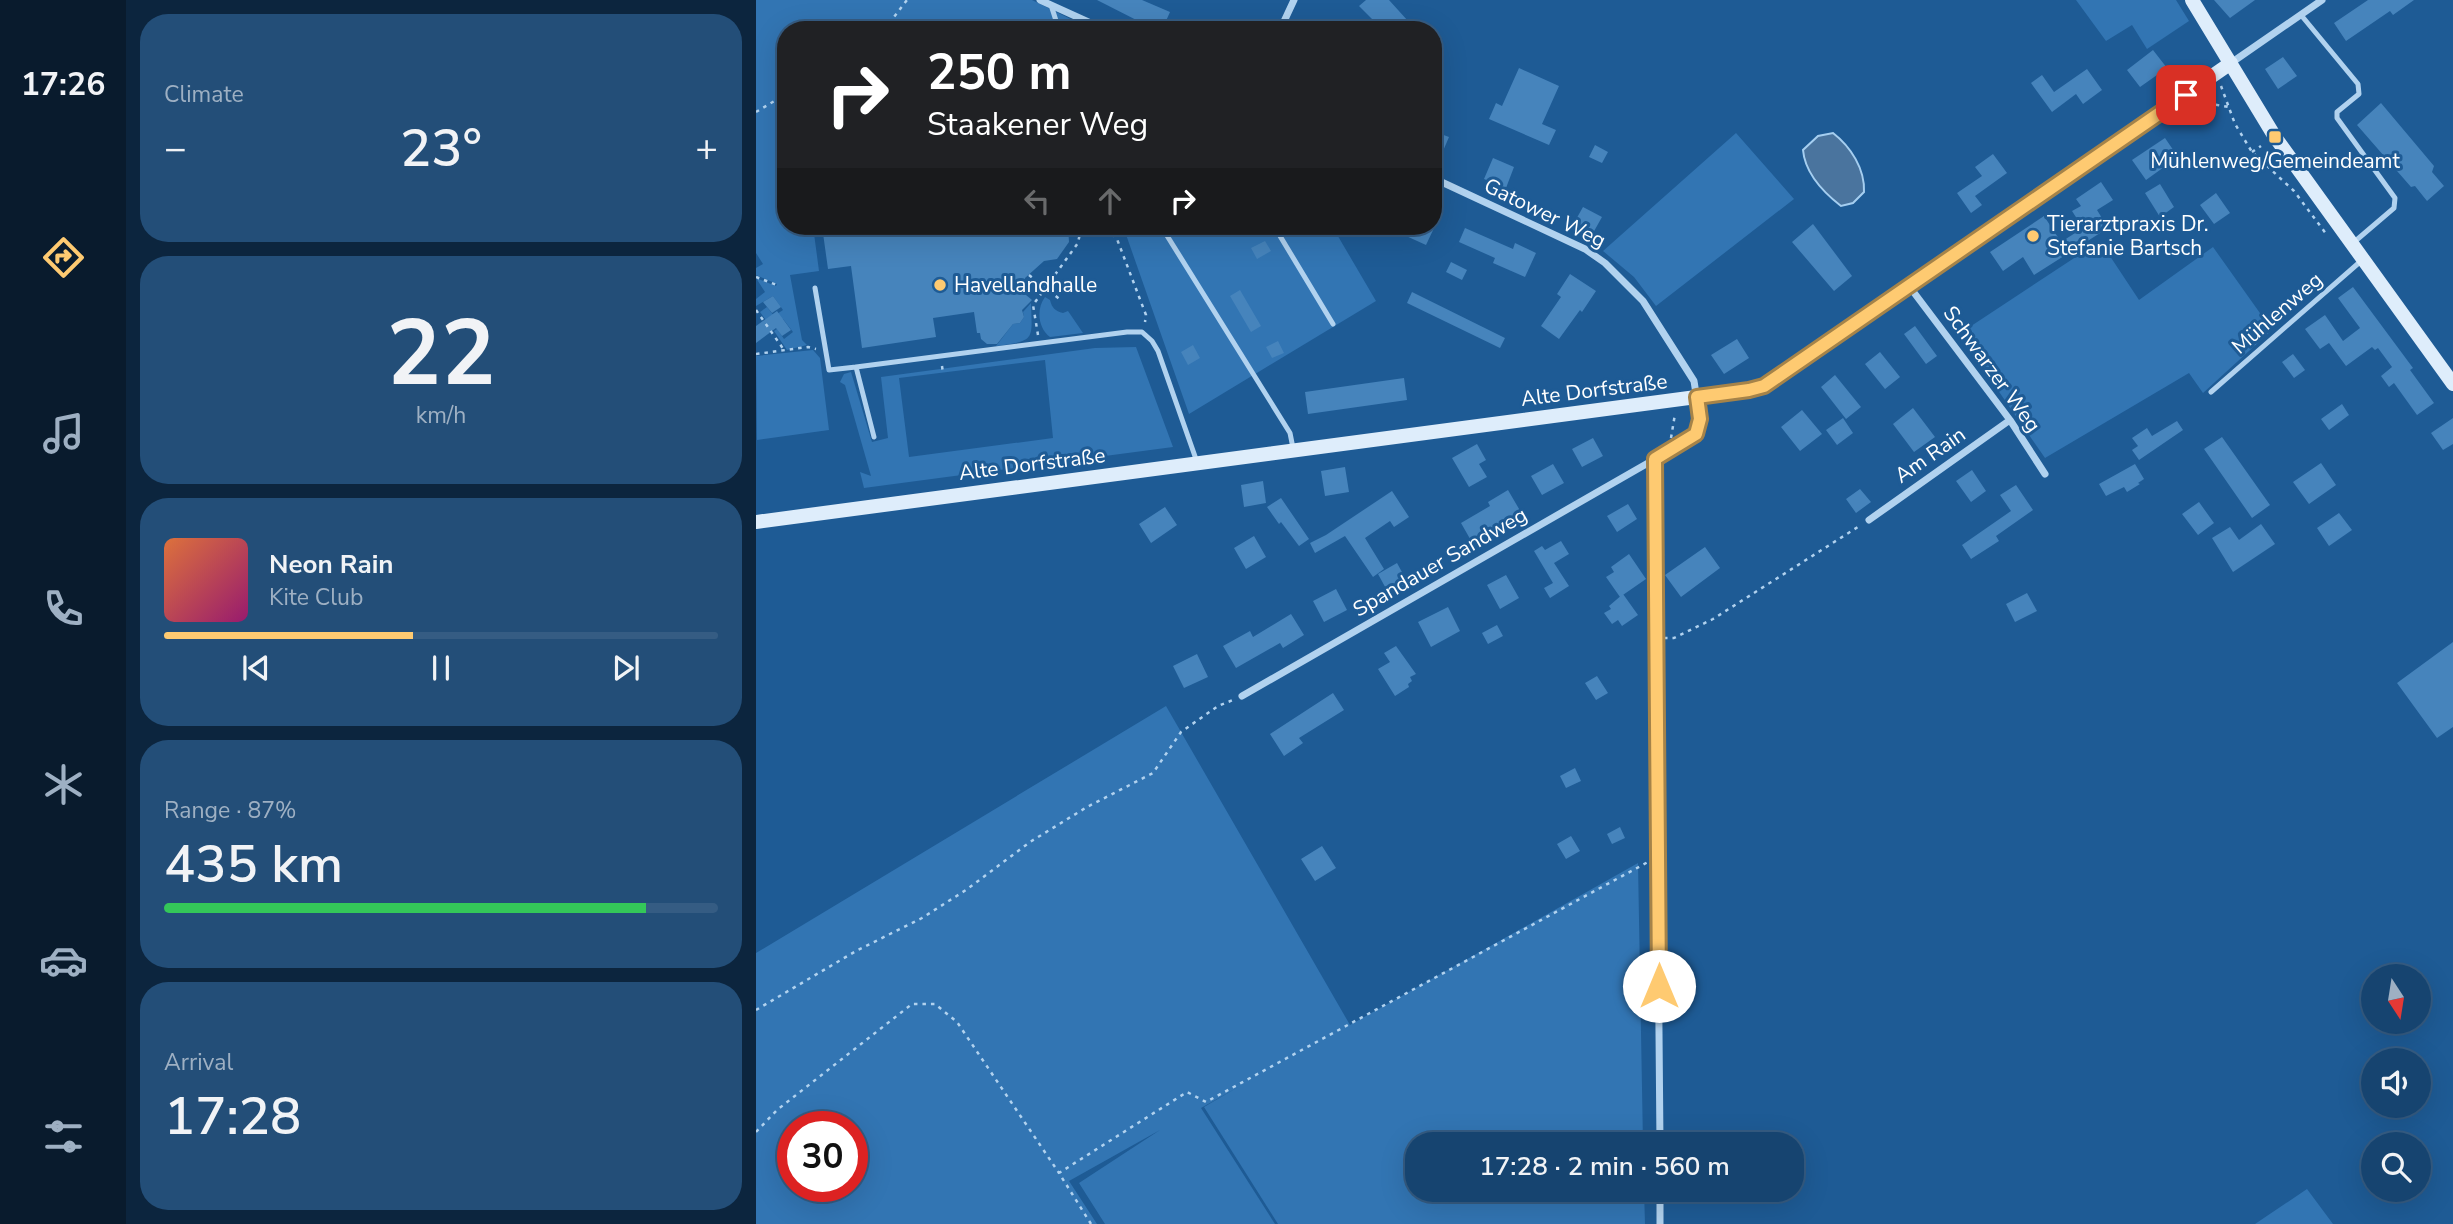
<!DOCTYPE html>
<html lang="en">
<head>
<meta charset="utf-8">
<style>
  :root { --surface:#164470; --page:#234e78; --text:#f1f3f6; --muted:#9eb0c3; --line:#355c83; --accent:#feca71 }
  body { margin:0; font-family:"Nunito Sans",sans-serif; background:var(--page); color:var(--text); height:100vh; display:flex; flex-direction:column; font-size:26px; white-space:nowrap }
  * { box-sizing:border-box; margin:0 }
  p { font-size:23px; color:var(--muted) }
  .icon { flex:none; width:38px; height:38px; fill:none; stroke:currentColor; stroke-width:2; stroke-linecap:round; stroke-linejoin:round }
  .map { position:relative; flex:1; overflow:hidden }
  .details { display:flex; flex-direction:column; gap:14px; padding:14px; background:#0c253e; width:630px }
  .details>* { flex:none }
  .guide { position:absolute; left:21px; top:21px; width:665px; height:214px; border-radius:28px; box-shadow:0 7px 28px #0002,0 0 0 2px var(--line); background:#202124; color:#fff; overflow:hidden }
  .needle { width:46px; rotate:168deg }
  .fabs { position:absolute; left:1605px; top:964px; display:grid; gap:14px }
  .fabs a { display:grid; place-items:center; width:70px; height:70px; border-radius:50%; background:var(--surface); box-shadow:0 7px 28px #0002,0 0 0 2px var(--line); font-size:35px }
  .speed { position:absolute; left:21px; top:1111px; display:flex; gap:14px; font-size:35px; font-weight:700; text-align:center }
  .speed>* { display:grid; place-content:center; width:91px; height:91px; border-radius:50%; background:var(--surface); box-shadow:0 7px 28px #0002,0 0 0 2px var(--line); line-height:1 }
  .speed .limit { border:10px solid #d22; background:#fff; color:#111 }
  .pin { position:absolute; display:grid; place-items:center; width:60px; height:60px; color:#fff; margin:-30px; border-radius:14px; box-shadow:0 4px 10px #0006 }
  .me { position:absolute; width:77px; margin:-38px; rotate:0deg; stroke-linejoin:round; filter:drop-shadow(0 0 5px #0008) }
  .turn { display:flex; align-items:center; gap:24px; height:147px; padding:0 35px; font-size:32px }
  .turn .icon { width:91px; height:91px; stroke-width:2.5 }
  .turn b { display:block; font-size:49px; line-height:60px }
  .lanes { display:flex; align-items:center; height:66px; padding:0 35px; background:#0003; justify-content:center; gap:35px; direction:ltr }
  .lanes .off { opacity:.35 }
  .big { font-size:52px; font-weight:600; line-height:1.1 }
  .details .tile { flex:1; display:flex; flex-direction:column; justify-content:center; gap:10px; min-width:0; padding:0 24px; border-radius:28px; background:var(--page) }
  .details .dial { align-items:center; gap:0 }
  .dial b { font-size:91px; line-height:1 }
  .song { display:flex; align-items:center; gap:21px }
  .cover { width:84px; height:84px; border-radius:10px; background:linear-gradient(135deg,hsl(20 70% 55%),hsl(320 70% 35%)) }
  .played { height:7px; border-radius:4px; background:linear-gradient(90deg,var(--accent) 45%,var(--line) 45%) }
  .keys { display:flex; justify-content:space-around; direction:ltr }
  .heat { display:flex; justify-content:space-between; align-items:center; font-size:38px; direction:ltr }
  .charge { height:10px; border-radius:5px; background:linear-gradient(90deg,#34c759 87%,var(--line) 0) }
  .trip { position:absolute; left:649px; top:1132px; width:399px; height:70px; border-radius:28px; background:var(--surface); box-shadow:0 7px 28px #0002,0 0 0 2px var(--line); font-weight:600; line-height:70px; text-align:center }
  main { display:flex; flex:1; min-height:0 }
  .tabs { display:flex; flex-direction:column; width:126px; justify-content:space-around; align-items:center; background:#091b2d; color:var(--muted) }
  .tabs .icon { width:49px; height:49px }
  .tabs .on { color:var(--accent) }
  .tabs b { font-size:32px; color:var(--text) }
  .map>svg:first-child { display:block }
</style>
</head>
<body>
<main>
<nav class="tabs">
<b>17:26</b>
<svg class="icon on" aria-label="directions" viewBox="0 0 24 24"><path d="M12 3l9 9-9 9-9-9zM9 14v-3h6M13 9l2 2-2 2"/></svg>
<svg class="icon" aria-label="music" viewBox="0 0 24 24"><path d="M9 18V5l10-2v13"/><circle cx="6" cy="18" r="3"/><circle cx="16" cy="16" r="3"/></svg>
<svg class="icon" aria-label="phone" viewBox="0 0 24 24"><path d="M5 4h4l2 5-3 2q2 4 5 5l2-3 5 2v4C11 20 4 13 5 4z"/></svg>
<svg class="icon" aria-label="climate" viewBox="0 0 24 24"><path d="M12 3v18M4 7l16 10M4 17L20 7"/></svg>
<svg class="icon" aria-label="car" viewBox="0 0 24 24"><path d="M5 17H2v-5l4-1 3-4h7l3 4 3 1v5h-3M9 17h6M6 11h13"/><circle cx="7" cy="17" r="2"/><circle cx="17" cy="17" r="2"/></svg>
<svg class="icon" aria-label="filters" viewBox="0 0 24 24"><path d="M4 7h16M4 17h16"/><circle cx="9" cy="7" r="2"/><circle cx="15" cy="17" r="2"/></svg>
</nav>
<section class="details">
<div class="tile"><p>Climate</p>
<div class="heat"><a>−</a><b class="big">23°</b><a>+</a></div>
</div>
<div class="tile dial"><b>22</b><p>km/h</p></div>
<div class="tile">
<div class="song"><i class="cover"></i><div><b>Neon Rain</b><p>Kite Club</p></div></div>
<div class="played"></div>
<div class="keys"><svg class="icon" aria-label="previous" viewBox="0 0 24 24"><path d="M18 5L8 12l10 7zM5 5v14"/></svg><svg class="icon" aria-label="pause" viewBox="0 0 24 24"><path d="M8 5v14M16 5v14"/></svg><svg class="icon" aria-label="next" viewBox="0 0 24 24"><path d="M6 5l10 7-10 7zM19 5v14"/></svg></div>
</div>
<div class="tile"><p>Range · 87%</p><b class="big">435 km</b><div class="charge"></div></div>
<div class="tile"><p>Arrival</p><b class="big">17:28</b></div>
</section>
<div class="map">
<svg width="1697" height="1224" viewBox="0 0 1697 1224">
  <rect width="100%" height="100%" fill="#1e5b95"/>
  <!-- green -->
  <path fill="#3275b3" fill-rule="evenodd" d="M0,0H276L337,30H30V226H57L63,271L34,275L46,340L51,345L31,350L18,331L21,329L28,339L37,332L27,319L15,327L4,312L11,307L18,316L27,310L17,296L0,306V299L9,292L0,278L20,286L21,284L0,275V268L7,264L0,253Z
    M1320,0H1420L1433,21L1391,49L1376,25L1350,41Z
    M980,133L1038,199L900,306L878,277L847,251Z
    M367,226H576L620,301L433,414Z
    M1344,241L1383,300L1457,247L1516,330L1447,393L1433,373L1289,458L1203,334Z
    M289,297L294,300C296,308 299,311 307,313L312,311L327,333L294,337C282,328 280,309 289,297Z
    M275,303C276,340 280,341 240,346L257,324L264,323L268,317L267,312Z
    M380,347L417,447L108,488L104,472L115,476L89,385L84,382L88,374L95,372L116,442L132,438L125,377L339,348ZM289,360L297,438L153,457L143,378Z
    M57,350L64,358L73,430L1,440L0,356Z
    M410,706L594,1025L882,863L887,1144H662V1190H888L889,1224H522L448,1107L484,1086L445,1108L519,1224H349L323,1183L404,1130L313,1181L341,1224H0V953ZM37,1127H96V1186H37Z
    M1551,1189L1577,1224H1499Z"/>
  <!-- water -->
  <path fill="#4a749e" stroke="#a5cef0" stroke-width="2" d="M1077,133C1095,147 1109,169 1108,192L1097,203L1085,206C1067,192 1049,173 1047,150L1062,136Z"/>
  <!-- building -->
  <path fill="#4684bc" d="M341,0H386L414,12L406,30H400Z
    M610,0H633L652,21L642,30H637L631,23L625,28L603,6Z
    M1458,0H1499L1474,18Z
    M1612,0H1658L1637,15L1634,11L1590,41L1578,23Z
    M1397,50L1411,68L1384,87L1371,70Z
    M1527,57L1541,76L1522,89L1509,69Z
    M763,68L803,86L786,124L800,130L793,145L733,119L740,103L746,106Z
    M1331,69L1346,90L1327,104L1320,94L1296,112L1275,83L1286,75L1298,92Z
    M1625,103L1678,166L1676,172L1688,186L1671,201L1659,186L1655,187L1601,125Z
    M677,131L693,137L678,172H677Z
    M1409,138L1422,157L1390,180L1376,160Z
    M839,145L852,152L846,163L833,157Z
    M1237,154L1251,173L1219,196L1226,205L1215,213L1201,193L1226,176L1219,167Z
    M737,158L758,167L750,188L728,179Z
    M1345,182L1357,200L1341,210L1352,228L1278,275L1267,257L1247,271L1234,252L1288,216L1305,242L1327,228L1316,211L1325,206L1320,199Z
    M1404,184L1418,207L1404,217L1389,193Z
    M1460,193L1474,213L1458,224L1444,205Z
    M827,207L846,217L837,233L818,223Z
    M1057,224L1096,276L1078,291L1036,242Z
    M66,226H312L313,242L301,259L288,261L269,278L270,295L276,300L266,310L268,317L264,323L257,324L241,344H231L225,339L224,333H221L218,312L177,318L180,337L106,348L95,266L72,269Z
    M628,226H679L670,245Z
    M709,228L757,249L759,243L780,253L769,277L737,263L739,258L703,242Z
    M509,241L515,251L501,259L495,248Z
    M695,262L711,270L706,280L690,272Z
    M814,274L840,291L826,312L824,310L803,339L785,326L805,297L801,294Z
    M1597,287L1657,368L1654,370L1678,403L1661,415L1638,383L1633,387L1625,376L1636,367L1622,348L1619,350L1616,347L1590,366L1573,343L1564,349L1549,329L1569,315L1587,341L1604,328L1582,298Z
    M484,290L505,326L495,332L474,296Z
    M656,292L749,338L744,348L651,303Z
    M17,296L25,307L16,313L7,302Z
    M21,311L35,330L26,336L20,328L0,343V326Z
    M1159,326L1181,356L1170,364L1148,334Z
    M981,339L993,358L968,374L955,355Z
    M522,341L528,353L516,358L510,347Z
    M437,345L444,358L432,365L425,352Z
    M1124,352L1144,377L1129,389L1109,364Z
    M1537,354L1549,370L1538,378L1526,362Z
    M1079,375L1105,407L1090,419L1065,387Z
    M648,378L651,400L552,414L549,392Z
    M1586,404L1593,415L1573,430L1565,419Z
    M1157,408L1179,437L1158,452L1137,424Z
    M1046,410L1066,434L1044,451L1025,427Z
    M1087,418L1097,433L1081,445L1070,430Z
    M1697,418V444L1687,450L1675,433Z
    M1421,421L1427,430L1383,460L1376,450L1382,446L1376,438L1391,428L1396,436Z
    M1466,437L1514,505L1496,518L1448,449Z
    M837,438L847,456L826,467L816,449Z
    M721,444L730,460L723,464L731,477L713,487L696,458Z
    M1565,463L1580,485L1553,504L1537,482Z
    M797,464L808,483L786,495L775,476Z
    M1379,464L1388,479L1382,483L1384,484L1371,492L1368,487L1350,496L1343,484Z
    M589,467L593,492L569,496L565,471Z
    M1216,470L1230,491L1215,502L1200,481Z
    M507,481L510,503L488,507L485,485Z
    M1260,485L1277,510L1240,536L1243,541L1215,559L1206,545L1255,511L1244,495Z
    M1104,489L1115,502L1100,513L1090,499Z
    M752,490L766,514L717,544L705,523L734,506L732,502Z
    M636,491L653,517L638,527L634,521L609,538L628,569L617,577L589,536L559,553L554,543L570,535Z
    M525,498L553,539L543,546L525,522L523,524L511,507Z
    M1443,502L1458,523L1442,535L1426,514Z
    M872,504L881,519L861,532L851,516Z
    M409,507L421,525L395,543L383,524Z
    M1583,513L1596,530L1573,546L1561,528Z
    M1505,524L1519,544L1477,572L1456,538L1474,527L1483,540Z
    M498,536L510,557L490,569L478,548Z
    M805,541L813,554L798,563L813,586L794,598L788,588L797,583L778,551L786,546L789,550Z
    M949,547L964,568L925,597L909,575Z
    M873,554L890,579L864,597L850,577L858,572L855,567Z
    M641,563L652,583L633,594L622,574Z
    M750,575L763,598L744,609L731,585Z
    M580,589L591,610L568,622L557,601Z
    M1271,593L1281,611L1259,622L1250,604Z
    M867,594L882,615L866,626L862,620L856,624L848,613L855,609L853,606Z
    M692,607L704,631L675,647L662,622Z
    M535,614L548,635L527,648L524,643L480,668L467,646L494,631L497,637Z
    M741,625L747,636L732,644L726,633Z
    M1697,642V727L1681,738L1641,683Z
    M640,646L660,674L654,677L656,681L652,684L653,687L639,696L622,669L634,662L628,653Z
    M441,654L452,677L428,688L417,666Z
    M841,676L852,693L840,700L829,683Z
    M577,693L588,710L543,738L547,743L528,756L514,734Z
    M819,768L825,781L810,788L804,776Z
    M864,827L869,838L856,844L851,834Z
    M815,836L824,851L810,859L801,844Z
    M566,846L580,868L559,881L545,859Z"/>
  <g fill="none" stroke-linecap="round" stroke-linejoin="round">
    <!-- path -->
    <path stroke="#b1d2ef" stroke-width="2.5" stroke-dasharray="3.5 5" stroke-linecap="butt" d="M128,30L151,0
      M1465,86L1479,124L1496,152L1538,191L1571,235
      M1443,102L1473,107
      M0,112L30,94
      M1496,152L1505,146
      M342,226L351,228L361,239L390,315L389,322
      M324,233L332,228L340,226
      M273,275L306,301
      M0,277L21,285
      M0,310L28,350
      M282,335L277,305L322,243L324,233L316,226
      M0,354L52,347L60,349
      M186,366L187,373
      M915,438L919,414
      M908,638H918L957,619L1105,525
      M0,1010L100,951L166,918L210,890L274,842L331,807L397,773L425,732L462,706L477,700
      M0,1132L21,1110L156,1004H179L201,1022L303,1173
      M335,1224L303,1173L431,1092L450,1102L892,862"/>
    <!-- lane -->
    <path stroke="#b1d2ef" stroke-width="5" d="M295,5L303,30
      M1545,15L1602,84L1603,94L1581,112V118L1639,198L1638,208L1597,243
      M405,226L534,433L537,448
      M518,226L577,324
      M59,288L73,370L100,367
      M1455,392L1605,261
      M118,437L100,367L371,332H386L396,341L402,351L441,462"/>
    <!-- street -->
    <path stroke="#b1d2ef" stroke-width="7" d="M284,0L350,30
      M524,30L538,0
      M1475,63L1566,0
      M677,178L829,249L849,263L887,301L938,381L944,419L940,434L899,459L898,474L904,1144
      M1153,286L1254,420L1289,474
      M1113,520L1254,420
      M486,696L899,459
      M904,1190V1224"/>
    <!-- secondary -->
    <path stroke="#deedfb" stroke-width="14" d="M1436,0L1519,137L1697,384
      M0,522L993,390L1008,386L1475,63"/>
  </g>
  <g fill="none" stroke-linecap="round" stroke-linejoin="round">
    <defs>
      <path id="route" d="M903,986L899,459L940,434L944,419L941,397L993,390L1008,386L1430,95"/>
    </defs>
    <!-- route casing -->
    <use href="#route" stroke="#a58349" stroke-width="18"/>
    <!-- route -->
    <use href="#route" stroke="#feca71" stroke-width="12"/>
  </g>
  <!-- markers -->
  <g fill="#feca71" stroke="#1e5b95" stroke-width="2.5">
    <rect x="1512" y="130" width="14" height="14" rx="3.5"/>
    <circle cx="1277" cy="236" r="7"/>
    <circle cx="184" cy="285" r="7"/>
  </g>
  <g text-anchor="middle" stroke-width="6" stroke-linejoin="round" paint-order="stroke">
    <!-- poi labels -->
    <g font-size="21" fill="#fff" stroke="#1e5b95" text-anchor="start">
      <text x="1519" y="168" text-anchor="middle">Mühlenweg/Gemeindeamt</text>
      <text x="1291" y="231">Tierarztpraxis Dr.<tspan x="1291" dy="24">Stefanie Bartsch</tspan></text>
      <text x="198" y="292">Havellandhalle</text>
    </g>
    <!-- street labels -->
    <g font-size="21" fill="#fff" stroke="#1e5b95">
      <text transform="translate(789 213) rotate(26)" y="7">Gatower Weg</text>
      <text transform="translate(1521 313) rotate(-41)" y="7">Mühlenweg</text>
      <text transform="translate(1236 369) rotate(54)" y="7">Schwarzer Weg</text>
      <text transform="translate(838 390) rotate(-7)" y="7">Alte Dorfstraße</text>
      <text transform="translate(1174 455) rotate(-35)" y="7">Am Rain</text>
      <text transform="translate(276 464) rotate(-7)" y="7">Alte Dorfstraße</text>
      <text transform="translate(684 562) rotate(-30)" y="7">Spandauer Sandweg</text>
    </g>
  </g>
</svg>
<div class="fabs">
<a><svg class="needle" viewBox="-14 -14 28 28"><path d="M0-13l5 13h-10z" fill="#e53935"/><path d="M0 13l5-13h-10z" fill="#9eb0c3"/></svg></a>
<a><svg class="icon" aria-label="sound" viewBox="0 0 24 24"><path d="M4 9h4l5-4v14l-5-4H4zM17 9q2 3 0 6"/></svg></a>
<a><svg class="icon" aria-label="search" viewBox="0 0 24 24"><circle cx="10" cy="10" r="6"/><path d="M15 15l6 6"/></svg></a>
</div>
<div class="speed"><div class="limit">30</div></div>
<div class="pin" style="left:1430px;top:95px;background:#d93025"><svg class="icon" aria-label="arrive" viewBox="0 0 24 24"><path d="M6 21V4h12l-3 4 3 4H6"/></svg></div>
<svg class="me" style="left:903px;top:986px" viewBox="-20 -20 40 40"><circle r="19" fill="#fff"/><path d="M0-13L10 11 0 6-10 11z" fill="#feca71"/></svg>
<div class="trip">17:28 · 2 min · 560 m</div>
<div class="guide">
<div class="turn"><svg class="icon" aria-label="right" viewBox="0 0 24 24"><path d="M7 20v-9h11M14 6l5 5-5 5"/></svg><div><b>250 m</b>Staakener Weg</div></div>
<div class="lanes"><svg class="icon off" aria-label="left" viewBox="0 0 24 24"><path d="M17 20v-9H6M10 6l-5 5 5 5"/></svg><svg class="icon off" aria-label="ahead" viewBox="0 0 24 24"><path d="M12 20V5M6 11l6-6 6 6"/></svg><svg class="icon" aria-label="right" viewBox="0 0 24 24"><path d="M7 20v-9h11M14 6l5 5-5 5"/></svg></div>
</div>
</div>
</main>
</body>
</html>
